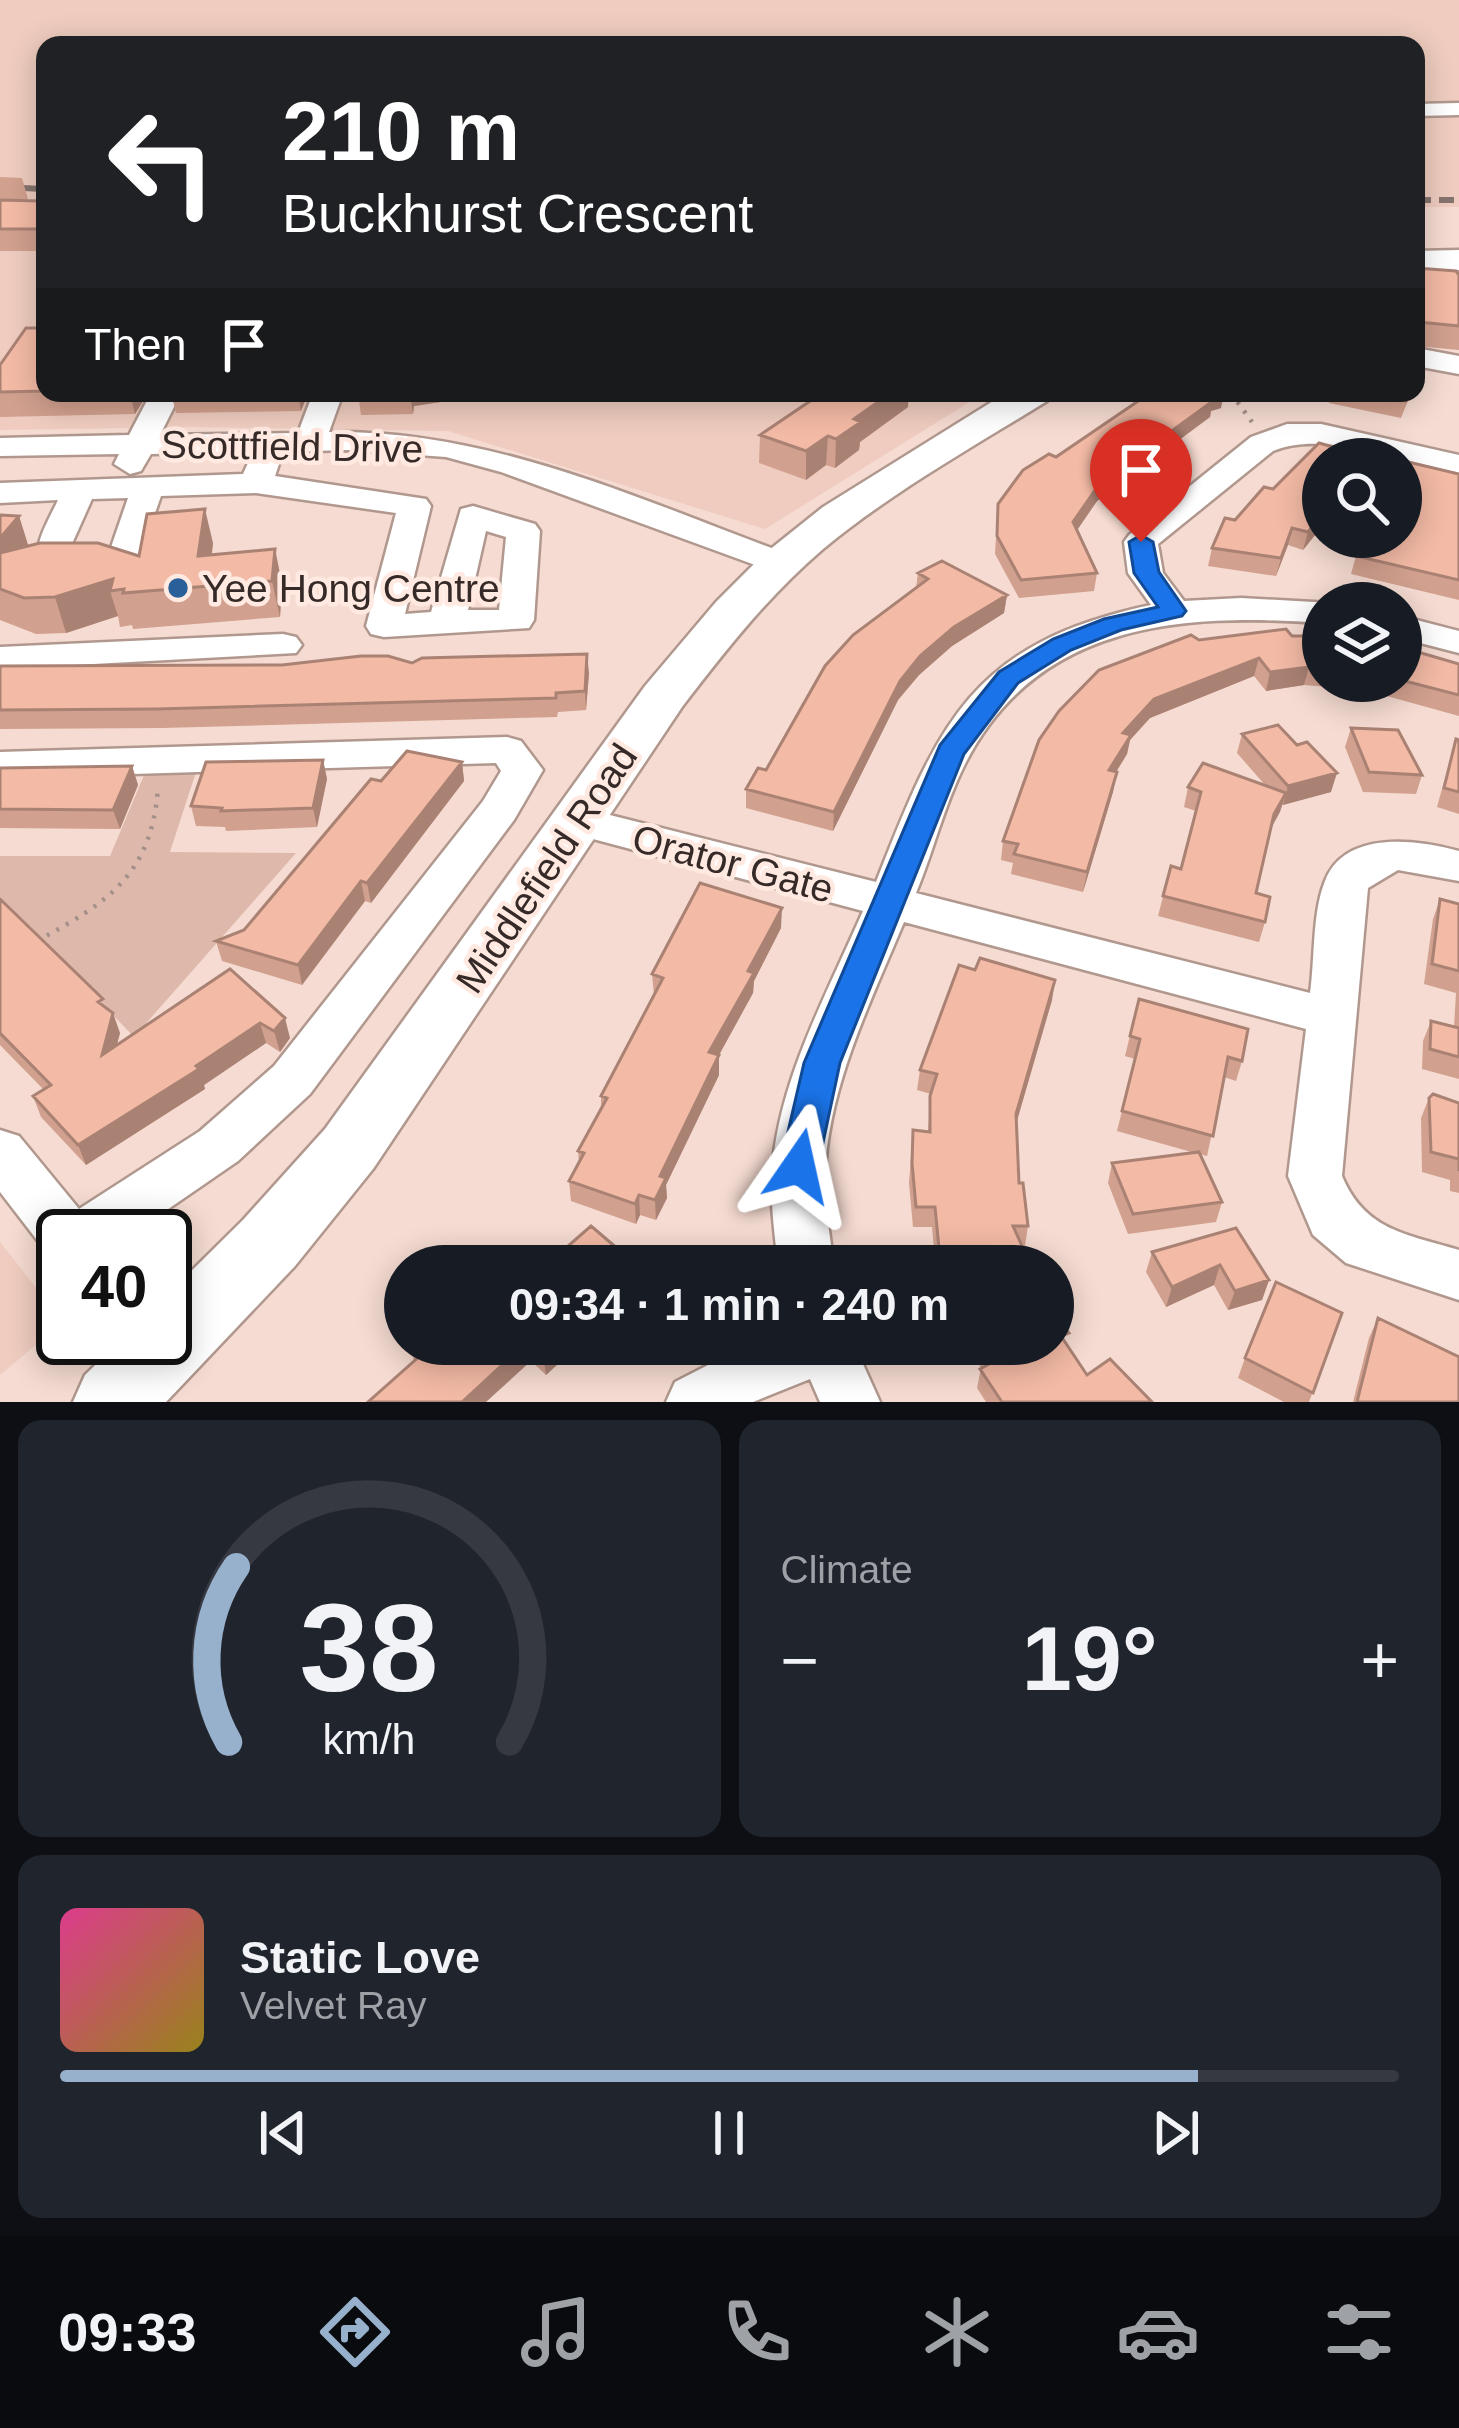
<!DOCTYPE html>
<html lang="en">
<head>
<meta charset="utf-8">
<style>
  :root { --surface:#171b24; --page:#20242c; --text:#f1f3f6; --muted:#9ea1a6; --line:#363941; --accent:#97b1cc }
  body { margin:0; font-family:Helvetica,sans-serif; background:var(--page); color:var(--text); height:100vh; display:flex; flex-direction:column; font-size:45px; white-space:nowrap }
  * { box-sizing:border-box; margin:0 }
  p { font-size:39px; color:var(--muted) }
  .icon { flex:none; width:66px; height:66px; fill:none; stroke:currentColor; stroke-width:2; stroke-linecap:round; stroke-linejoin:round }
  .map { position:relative; height:1402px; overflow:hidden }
  .sheet { display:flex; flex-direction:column; gap:18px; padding:18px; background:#0d0f14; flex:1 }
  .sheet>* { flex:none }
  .banner { position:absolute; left:36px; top:36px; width:1389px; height:366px; border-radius:24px; box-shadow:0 6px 30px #0003; background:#202124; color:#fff; overflow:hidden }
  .tools { position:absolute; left:1302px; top:438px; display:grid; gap:24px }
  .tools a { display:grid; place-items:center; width:120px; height:120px; border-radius:50%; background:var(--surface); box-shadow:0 6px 30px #0003; font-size:60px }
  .speed { position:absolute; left:36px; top:1209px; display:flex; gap:24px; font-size:60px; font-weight:700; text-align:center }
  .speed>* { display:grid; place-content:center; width:156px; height:156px; border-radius:50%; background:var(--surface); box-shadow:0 6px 30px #0003; line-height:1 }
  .speed .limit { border:6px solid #111; border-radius:18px; background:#fff; color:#111 }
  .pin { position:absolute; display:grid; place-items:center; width:102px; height:102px; color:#fff; margin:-123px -51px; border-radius:50% 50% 50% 0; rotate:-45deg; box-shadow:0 0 12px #0007 }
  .pin .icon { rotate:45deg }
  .me { position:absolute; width:132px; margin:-66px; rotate:11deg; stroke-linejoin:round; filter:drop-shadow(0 0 9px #0008) }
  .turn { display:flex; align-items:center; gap:42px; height:252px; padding:0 48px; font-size:54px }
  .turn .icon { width:156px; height:156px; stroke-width:2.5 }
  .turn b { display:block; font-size:84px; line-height:102px }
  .then { display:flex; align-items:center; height:114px; padding:0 48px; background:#0003; gap:24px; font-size:45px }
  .big { font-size:90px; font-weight:700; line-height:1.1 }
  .sheet .widget { flex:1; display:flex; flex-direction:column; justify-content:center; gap:18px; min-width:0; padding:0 42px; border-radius:24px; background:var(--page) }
  .sheet .dial { align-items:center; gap:0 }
  .dial svg { height:312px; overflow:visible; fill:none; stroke:var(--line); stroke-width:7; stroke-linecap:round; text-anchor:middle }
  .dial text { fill:var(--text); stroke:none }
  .song { display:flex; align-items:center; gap:36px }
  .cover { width:144px; height:144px; border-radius:18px; background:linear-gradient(135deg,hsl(330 70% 55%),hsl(50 70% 35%)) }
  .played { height:12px; border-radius:6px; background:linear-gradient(90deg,var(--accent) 85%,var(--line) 85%) }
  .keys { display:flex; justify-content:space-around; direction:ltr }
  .heat { display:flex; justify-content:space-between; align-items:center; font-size:66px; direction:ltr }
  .sheet .tiles { flex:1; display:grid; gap:18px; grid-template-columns:1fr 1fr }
  .widget:last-child { grid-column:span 2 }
  .trip { position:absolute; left:384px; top:1245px; width:690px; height:120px; border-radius:60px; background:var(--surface); box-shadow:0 6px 30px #0003; font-weight:700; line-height:120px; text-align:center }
  .dock { display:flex; height:192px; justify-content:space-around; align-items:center; background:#090b0e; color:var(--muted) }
  .dock .icon { width:84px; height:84px }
  .dock .selected { color:var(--accent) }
  .dock b { font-size:54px; color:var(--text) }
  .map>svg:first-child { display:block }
</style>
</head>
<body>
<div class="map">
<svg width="1459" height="1402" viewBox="0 0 1459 1402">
  <rect width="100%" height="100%" fill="#f5dbd1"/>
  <!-- built -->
  <path fill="#efccbf" d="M0,0H1459V207H1416V45H45V393H984L765,529L448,431L192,427L0,430Z
    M0,1242L63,1322L0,1375Z"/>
  <!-- green -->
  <path fill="#deb9ab" d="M196,772L170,852L296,853L134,1037L0,897V856H110L145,773Z"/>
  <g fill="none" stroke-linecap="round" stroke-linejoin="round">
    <defs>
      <path id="minor" d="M1459,103V115L1416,116V104Z
        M1416,348L1459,356V374L1416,366Z
        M151,393H181L160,435L298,433L313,393H343L329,432C492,429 643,501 793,556L798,563L793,570H769L501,472L446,457L348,450L276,452L281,458L275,476L426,499L431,506L405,614L431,612L461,509L473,506L535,524L540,531L534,620L529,628L384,637L371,634L366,626L396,513L256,493L161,496L134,573L42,574C29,549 47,524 58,500L0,503V483L243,474L253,452L151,454L141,471L130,474L114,464L119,454L0,456V438L129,435ZM128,498L108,556H71V546L92,499ZM486,531L506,537L499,610H468Z
        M1287,424H1321L1459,455V475C1408,462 1323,429 1273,451L1158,544L1163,573L1184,601L1241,598L1331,603H1323V623C1182,613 1037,622 965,764C944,805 934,850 916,893L1310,993C1315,959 1312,913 1325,881C1345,829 1418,840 1459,851V881L1398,870L1368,888L1342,1176C1365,1231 1407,1234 1459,1250V1300L1346,1263L1313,1235L1288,1176L1306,1029L904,922C871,1001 829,1085 825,1172C824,1204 830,1235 834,1266H778C775,1235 770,1204 772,1173C778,1081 827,994 863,911L563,831L557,821L563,811L578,807L876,882C938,724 971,643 1151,605L1128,573L1124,542L1129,535L1251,437Z
        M1401,616L1459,631V653L1401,638Z
        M283,634L296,637L302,645L296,653L0,669V647Z
        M507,737L521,741L543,770L514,820L310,1094L238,1161L129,1236H63V1259L47,1253L0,1192V1130L19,1136L79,1209L200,1131L274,1066L483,801L501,771L496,763L0,778V752Z
        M749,1344H854L880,1402H820L810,1379L753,1402H666L675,1382Z"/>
      <path id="major" d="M1459,250V270L1416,271V251Z
        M1006,393H1052L1047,401C971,448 892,492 823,549C769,595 725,651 682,707L373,1169L295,1266L166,1402H73L85,1375L123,1338H165V1297L243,1220L325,1129L645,686L716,602L763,555L823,507Z"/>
    </defs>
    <!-- minor casing -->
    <use href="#minor" stroke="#b1988e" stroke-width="5"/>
    <!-- major casing -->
    <use href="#major" stroke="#b1988e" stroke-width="5"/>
    <!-- path -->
    <path stroke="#a49089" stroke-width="4.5" stroke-dasharray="3 8" stroke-linecap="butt" d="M1231,393L1252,422
      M37,941C109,902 152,874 158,787"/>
    <!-- minor -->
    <use href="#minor" fill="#fff" fill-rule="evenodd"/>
    <!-- major -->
    <use href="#major" fill="#fff" fill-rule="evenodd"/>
    <!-- rail -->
    <path stroke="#86746e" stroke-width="6" stroke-dasharray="15 8" stroke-linecap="butt" d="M0,187L45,189
      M1416,200H1459"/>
  </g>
  <!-- wall -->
  <path fill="#d1a08e" d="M0,177L22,178L28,199L0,200Z
    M45,194V251H0V200L39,201Z
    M1416,268L1459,275V350L1416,346Z
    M45,328V393H148L135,414L0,417V365Z
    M171,393H308L301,411L176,413Z
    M358,393H468L467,398L414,406L413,414L361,415Z
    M1150,393L1221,408L1211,411L1210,417L1097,501L1077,530L1097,573L1094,591L1019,598L995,554L998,504L1056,457Z
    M1266,393H1320L1318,401L1267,396Z
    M1331,393H1411L1401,418L1329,403Z
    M908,407L860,442L859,450L835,468L826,465L806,480L759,463L760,435Z
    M1323,459V525L1303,550L1288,545L1276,576L1208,566L1212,548L1235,520L1273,489Z
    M1402,466L1459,474V600L1351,574L1356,556Z
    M0,515L19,516L28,546L139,556L213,543L212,555L275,549L282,584L280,617L133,629L132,625L120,627L118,616L66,633L36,634L0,620Z
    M918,573L1007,595L1004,613L952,646L919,675L898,700L833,831L746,808V789L766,770L916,588Z
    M1292,636H1323V681H1401V647L1459,664V716L1365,690L1304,685L1266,691L1254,676L1150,718L1130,740L1127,754L1116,772L1113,792L1083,892L1011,874L1013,863L1001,860L1003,841L1199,640Z
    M412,663L589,673L586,710L558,712L557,717L162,728L0,729V666L282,665Z
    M1351,728L1422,775L1416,794L1363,792L1345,747Z
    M1242,734L1331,792L1282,805L1270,830L1256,893L1265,922L1259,942L1158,916L1171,866L1181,869L1196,811L1184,807L1188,787L1265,785L1237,753Z
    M1456,739L1459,740V814L1437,807Z
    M323,760L327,779L317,827L226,831L225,827L196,826L191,806Z
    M462,762L464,781L371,903L365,901L302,985L222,961L216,941L244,930L381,781Z
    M132,766L138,785L120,829L0,828V768Z
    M0,899L106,1008L120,1033L117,1044L230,969L290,1038L280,1052L266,1043L204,1085L205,1089L86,1165L41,1117L33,1096L44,1090L0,1045Z
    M1440,899L1459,904V1079L1422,1069L1423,1041L1431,1021L1454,1027L1456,993L1424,984L1433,919Z
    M781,928L754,981L753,993L719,1055V1075L666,1185L667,1198L656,1220L640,1215L636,1224L571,1201L569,1181L579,1163L578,1151L601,1108V1096L654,995L652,974Z
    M1139,999L1242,1061L1236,1081L1224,1077L1207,1156L1200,1154L1222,1202L1216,1222L1128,1234L1108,1183L1112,1163L1195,1153L1117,1131L1135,1059L1125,1056Z
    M1052,1000L1017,1121L1019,1183L1028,1226L1025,1246H1022L1031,1266H925L928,1250L934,1249L932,1227H913L909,1183L913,1130L928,1131L931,1094L917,1090L920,1070Z
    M1429,1098L1459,1103V1193L1450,1191V1180L1422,1172L1421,1118Z
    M1236,1228L1269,1280L1262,1300L1228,1310L1214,1285L1166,1307L1146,1272L1152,1252Z
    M1342,1313L1309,1402H1284L1238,1378L1245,1358Z
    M1378,1318L1459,1402H1353L1369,1338Z
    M1066,1343L1087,1375L1152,1402H986L977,1388L981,1368L967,1344Z
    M409,1344H587L575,1355L571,1352L546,1375L531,1361H414Z"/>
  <!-- shaded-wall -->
  <path fill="#aa8274" d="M130,393H148L135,414Z
    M298,393H308L301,411Z
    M410,393H468L467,398L414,406L413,414Z
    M891,393H909L908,407L860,442L859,450L835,468L836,439L854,419Z
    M1219,393H1224L1221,408L1211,411L1210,417L1097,501L1071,539L1073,522L1100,483L1206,396Z
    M828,436L826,465L806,480V451Z
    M205,509L213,543L207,587L198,556Z
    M1323,513V525L1303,550L1308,532Z
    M19,516L30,551L0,588V538Z
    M1292,528L1288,545L1276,576L1281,558Z
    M275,549L282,584L280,617L272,581Z
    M113,579L110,591L118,616L66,633L55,597Z
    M1007,595L1004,613L952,646L919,675L898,700L833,831L834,812L900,681L920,656L954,627Z
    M587,654L589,673L586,710L585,691Z
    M1259,658L1254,676L1150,718L1130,740L1127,754L1105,790L1109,770L1123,733L1154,699Z
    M1309,667L1304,685L1266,691L1270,672Z
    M323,760L327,779L317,827L313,808Z
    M462,762L464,781L371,903L367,883Z
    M132,766L138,785L120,829L113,810Z
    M1117,772L1113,792L1083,892L1087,872Z
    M1337,773L1331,792L1283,805L1288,786Z
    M1286,793L1280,812L1268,834L1274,814Z
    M361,881L365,901L302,985L298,965Z
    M782,908L781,928L754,981L753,993L719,1055V1075L666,1185L667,1198L656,1220L655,1200L660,1176L709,1052L748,971Z
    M1055,980L1052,1000L1013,1134L1016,1114Z
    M113,1013L120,1033L109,1075L102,1055Z
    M285,1018L290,1038L280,1052L274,1031Z
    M260,1023L266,1043L204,1085L205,1089L86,1165L78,1145Z
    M639,1195L640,1215L636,1224L635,1204Z
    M1220,1265L1214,1285L1166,1307L1172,1287Z
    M1269,1280L1262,1300L1228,1310L1235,1291Z
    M525,1344H529L531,1361L486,1402H462Z
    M556,1344H570L571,1352L546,1375L543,1355Z
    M573,1344H587L575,1355Z"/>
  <!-- building -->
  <path fill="#f3baa5" stroke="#aa8274" stroke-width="3" d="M44,194L45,229H0V200L39,201Z
    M1416,268L1456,271L1459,275V326L1419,322L1416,318Z
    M26,328H45V391L0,392V365Z
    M822,393H891L854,419L861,422L836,439L828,436L806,451L760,435Z
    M1150,393H1219L1206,396L1213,401L1100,483L1073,522L1097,573L1021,580L997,536L998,504L1023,470L1049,454L1056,457Z
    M1365,393H1409L1406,401Z
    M1319,443L1376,459H1323V513L1308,532L1292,528L1281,558L1212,548L1225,518L1235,520L1264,487L1273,489Z
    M1404,461L1459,474V580L1356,556L1364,537H1401V466Z
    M205,509L198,556L275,549L272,581L123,593L124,589L110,591L113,579L55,597L24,598L0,589V553L40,543H98L139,556L147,514Z
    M0,515L19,516L0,538Z
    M942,561L1007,595L954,627L920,656L900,681L834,812L746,789L758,768L766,770L825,666L853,635L928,579L918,573Z
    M1286,629L1292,636H1323V668L1309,667L1270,672L1259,658L1154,699L1123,733L1131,735L1109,770L1117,772L1087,872L1014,854L1018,844L1003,841L1039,740L1059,711L1099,670L1191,635L1199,640Z
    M1401,647L1459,664V695L1401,680Z
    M587,654L585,691L556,693V698L157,709L0,710V666L282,665L361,656H388L412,663L422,658Z
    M1278,725L1297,745L1307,742L1337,773L1288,786L1242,734Z
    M1351,728L1398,730L1422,775L1369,772Z
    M1456,739L1459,740V792L1444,788Z
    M407,751L462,762L367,883L361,881L298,965L216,941L244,930L371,779L381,781Z
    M323,760L313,808L221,811L222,808L191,806L206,762Z
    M1203,763L1286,793L1274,814L1256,893L1270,897L1265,922L1163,896L1171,866L1181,869L1201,792L1188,787Z
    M132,766L113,810L0,809V768Z
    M700,883L782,908L748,971L754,973L709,1052L719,1055L660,1176L666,1178L655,1200L639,1195L635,1204L569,1181L584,1153L578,1151L607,1098L601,1096L663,978L652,974Z
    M0,899L103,999L98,1002L113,1013L102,1055L230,969L285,1018L274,1031L260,1023L196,1066L199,1069L78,1145L33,1096L51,1085L0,1033Z
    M1440,899L1459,904V971L1432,964Z
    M980,958L1055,980L1016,1114L1019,1183H1023L1028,1226H1013L1031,1266H933L928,1250L939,1248L935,1207H916L912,1163L913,1130L930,1132V1096L937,1074L920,1070L959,965L975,970Z
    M1139,999L1248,1029L1242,1061L1228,1057L1213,1136L1122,1111L1140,1039L1130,1036Z
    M1431,1021L1459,1028V1057L1430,1049Z
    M1433,1094L1459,1103V1171V1159L1431,1152L1429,1098Z
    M1199,1152L1222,1202L1133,1214L1112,1163Z
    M591,1226L625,1255L632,1250L650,1266H531L552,1248L559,1254Z
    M1236,1228L1269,1280L1235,1291L1220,1265L1172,1287L1152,1252Z
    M1276,1282L1342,1313L1313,1393L1245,1358Z
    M1053,1311L1069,1333L1061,1336L1087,1375L1110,1359L1152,1402H1002L980,1369L993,1362L982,1344H1053Z
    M1378,1318L1459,1357V1402H1357Z
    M412,1344H525L462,1402H368L422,1354Z
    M532,1344H556L543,1355Z"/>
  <!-- route -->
  <path fill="#1a73e8" stroke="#114b97" stroke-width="3" d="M1141,535L1153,542L1159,572L1186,611L1182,616L1121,630L1071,650L1018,683L964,754L840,1063L818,1166L812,1177L799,1182L786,1177L780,1166L804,1063L940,745L999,672L1053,639L1104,619L1158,607L1134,573L1129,542Z"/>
  <!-- markers -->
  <circle fill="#296099" stroke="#ffe9e1" stroke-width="4.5" cx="178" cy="588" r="12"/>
  <g text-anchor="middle" stroke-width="9" stroke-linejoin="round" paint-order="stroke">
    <!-- street labels -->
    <g font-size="39" fill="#352a27" stroke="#ffe9e1">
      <text transform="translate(292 446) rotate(1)" y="14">Scottfield Drive</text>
      <text transform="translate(733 863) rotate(15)" y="14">Orator Gate</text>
      <text transform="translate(546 868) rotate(-56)" y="14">Middlefield Road</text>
    </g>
    <!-- poi labels -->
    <g font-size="39" fill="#352a27" stroke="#ffe9e1" text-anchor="start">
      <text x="202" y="602">Yee Hong Centre</text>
    </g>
  </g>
</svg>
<div class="tools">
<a><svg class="icon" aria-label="search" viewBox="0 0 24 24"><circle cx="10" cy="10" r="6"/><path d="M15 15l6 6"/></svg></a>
<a><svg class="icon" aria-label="layers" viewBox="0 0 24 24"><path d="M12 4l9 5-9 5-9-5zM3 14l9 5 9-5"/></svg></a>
</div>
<div class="speed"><div class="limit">40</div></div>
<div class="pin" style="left:1141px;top:542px;background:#d93025"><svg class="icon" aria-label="arrive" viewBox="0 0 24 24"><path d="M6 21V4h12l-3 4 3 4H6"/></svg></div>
<svg class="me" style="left:799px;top:1166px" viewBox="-20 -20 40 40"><path d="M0-17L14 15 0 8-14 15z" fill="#1a73e8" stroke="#fff" stroke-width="4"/></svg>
<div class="trip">09:34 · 1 min · 240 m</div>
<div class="banner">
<div class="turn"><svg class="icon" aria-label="left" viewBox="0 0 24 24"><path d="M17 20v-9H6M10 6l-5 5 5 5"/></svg><div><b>210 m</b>Buckhurst Crescent</div></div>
<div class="then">Then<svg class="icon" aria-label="arrive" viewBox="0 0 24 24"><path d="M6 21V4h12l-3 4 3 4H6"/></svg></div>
</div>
</div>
<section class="sheet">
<div class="tiles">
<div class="widget dial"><svg viewBox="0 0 100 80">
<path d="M14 69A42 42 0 1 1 86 69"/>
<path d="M14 69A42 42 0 0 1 16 24" stroke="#97b1cc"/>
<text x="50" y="56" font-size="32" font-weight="700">38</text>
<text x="50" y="72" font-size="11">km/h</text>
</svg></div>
<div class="widget"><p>Climate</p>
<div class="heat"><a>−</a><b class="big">19°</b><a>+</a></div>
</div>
<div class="widget">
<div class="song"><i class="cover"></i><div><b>Static Love</b><p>Velvet Ray</p></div></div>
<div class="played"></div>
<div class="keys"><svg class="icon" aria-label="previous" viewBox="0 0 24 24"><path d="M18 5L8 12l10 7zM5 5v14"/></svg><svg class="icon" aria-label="pause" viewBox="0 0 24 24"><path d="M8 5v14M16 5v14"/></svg><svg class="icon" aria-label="next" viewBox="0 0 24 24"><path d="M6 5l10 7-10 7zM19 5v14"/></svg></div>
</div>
</div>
</section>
<nav class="dock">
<b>09:33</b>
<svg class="icon selected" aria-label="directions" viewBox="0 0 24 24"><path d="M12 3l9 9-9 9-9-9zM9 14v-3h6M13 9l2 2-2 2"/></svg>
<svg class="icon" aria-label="music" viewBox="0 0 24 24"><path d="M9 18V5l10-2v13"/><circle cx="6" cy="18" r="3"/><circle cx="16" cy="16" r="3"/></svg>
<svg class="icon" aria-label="phone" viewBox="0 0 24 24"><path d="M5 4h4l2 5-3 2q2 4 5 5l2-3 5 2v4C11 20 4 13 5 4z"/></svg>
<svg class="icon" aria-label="climate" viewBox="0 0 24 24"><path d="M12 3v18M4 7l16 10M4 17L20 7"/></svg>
<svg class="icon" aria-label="car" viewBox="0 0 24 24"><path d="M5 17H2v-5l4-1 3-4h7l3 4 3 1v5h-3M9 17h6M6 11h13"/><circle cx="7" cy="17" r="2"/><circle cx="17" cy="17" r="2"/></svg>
<svg class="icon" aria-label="filters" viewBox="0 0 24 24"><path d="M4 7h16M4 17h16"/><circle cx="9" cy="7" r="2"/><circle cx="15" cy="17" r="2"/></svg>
</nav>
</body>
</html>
